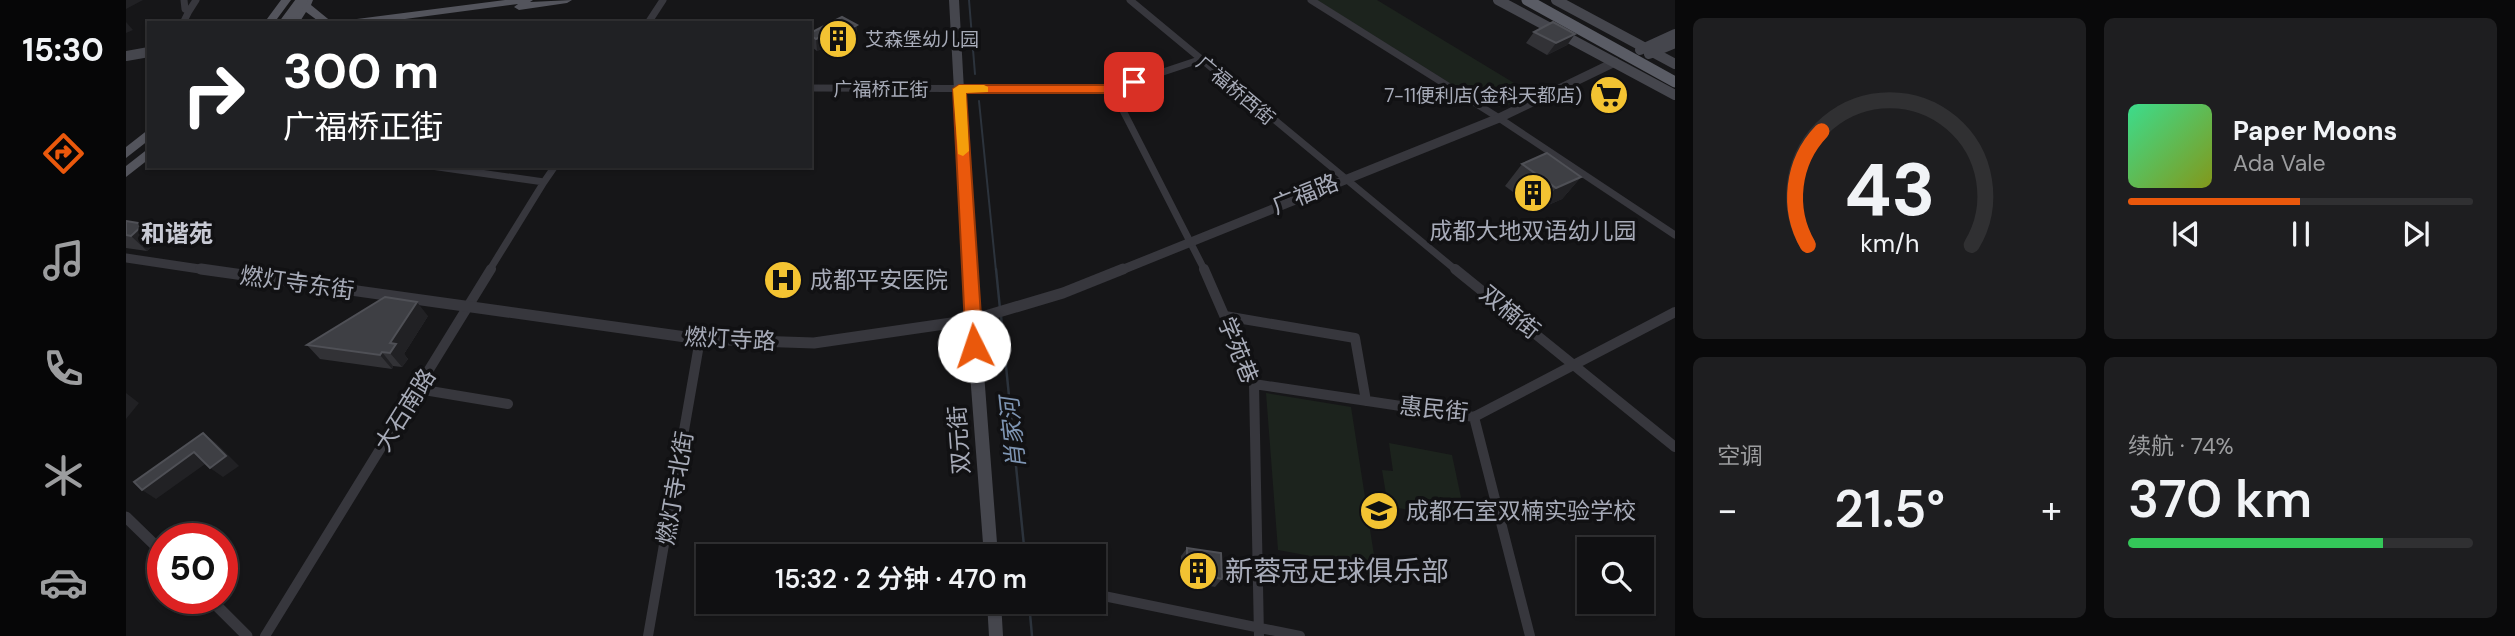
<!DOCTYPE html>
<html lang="zh">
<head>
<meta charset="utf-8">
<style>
  :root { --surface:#101012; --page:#1e1e20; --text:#f1f3f6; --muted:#9c9d9f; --line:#303032; --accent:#ea580c }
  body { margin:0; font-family:"DM Sans","Noto Sans SC",sans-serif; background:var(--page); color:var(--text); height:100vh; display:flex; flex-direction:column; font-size:26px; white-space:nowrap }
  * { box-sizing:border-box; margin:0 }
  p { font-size:23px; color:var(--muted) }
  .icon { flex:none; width:38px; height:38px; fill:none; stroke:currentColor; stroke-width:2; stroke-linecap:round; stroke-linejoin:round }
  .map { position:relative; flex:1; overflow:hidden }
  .side { display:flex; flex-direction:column; gap:18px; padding:18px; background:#09090a; width:840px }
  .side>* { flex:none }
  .guide { position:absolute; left:21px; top:21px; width:665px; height:147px; border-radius:0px; box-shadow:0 2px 5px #0004,0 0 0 2px var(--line); background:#202124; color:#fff; overflow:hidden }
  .fabs { position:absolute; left:1451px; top:537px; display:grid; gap:14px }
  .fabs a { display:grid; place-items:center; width:77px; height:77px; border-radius:0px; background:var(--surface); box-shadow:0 2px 5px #0004,0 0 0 2px var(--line); font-size:35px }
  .speed { position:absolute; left:21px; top:523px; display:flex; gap:14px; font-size:35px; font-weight:700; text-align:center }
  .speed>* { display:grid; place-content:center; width:91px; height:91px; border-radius:50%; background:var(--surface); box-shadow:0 2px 5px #0004,0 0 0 2px var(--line); line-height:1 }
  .speed .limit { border:10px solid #d22; background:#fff; color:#111 }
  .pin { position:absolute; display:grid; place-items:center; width:60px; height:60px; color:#fff; margin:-30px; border-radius:14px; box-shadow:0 4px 10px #0006 }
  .me { position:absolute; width:77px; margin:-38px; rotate:356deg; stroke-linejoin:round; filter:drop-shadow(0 0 5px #0008) }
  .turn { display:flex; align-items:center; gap:24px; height:147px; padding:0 21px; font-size:32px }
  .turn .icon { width:91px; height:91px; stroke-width:2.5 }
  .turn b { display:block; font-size:49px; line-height:60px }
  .big { font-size:52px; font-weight:600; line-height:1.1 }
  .side .tile { flex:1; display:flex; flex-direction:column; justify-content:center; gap:10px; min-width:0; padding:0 24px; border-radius:10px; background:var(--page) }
  .side .dial { align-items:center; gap:0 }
  .dial svg { height:182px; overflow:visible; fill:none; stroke:var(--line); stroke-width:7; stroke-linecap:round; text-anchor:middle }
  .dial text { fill:var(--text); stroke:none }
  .song { display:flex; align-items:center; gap:21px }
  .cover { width:84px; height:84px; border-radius:10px; background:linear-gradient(135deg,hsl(150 70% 55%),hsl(70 70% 35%)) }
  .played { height:7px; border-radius:4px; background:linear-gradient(90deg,var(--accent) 50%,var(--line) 50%) }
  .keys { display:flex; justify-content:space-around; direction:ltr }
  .heat { display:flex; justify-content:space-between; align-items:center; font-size:38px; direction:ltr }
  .charge { height:10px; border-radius:5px; background:linear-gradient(90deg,#34c759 74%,var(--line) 0) }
  .side .tiles { flex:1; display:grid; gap:18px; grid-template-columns:repeat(2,1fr) }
  .trip { position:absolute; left:570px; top:544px; width:410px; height:70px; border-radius:0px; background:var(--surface); box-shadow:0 2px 5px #0004,0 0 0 2px var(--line); font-weight:600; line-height:70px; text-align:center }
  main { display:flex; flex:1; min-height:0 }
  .tabs { display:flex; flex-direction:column; width:126px; justify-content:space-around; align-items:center; background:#060607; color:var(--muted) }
  .tabs .icon { width:49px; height:49px }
  .tabs .on { color:var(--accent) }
  .tabs b { font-size:32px; color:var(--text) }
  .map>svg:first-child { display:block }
</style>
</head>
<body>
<main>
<nav class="tabs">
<b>15:30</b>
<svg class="icon on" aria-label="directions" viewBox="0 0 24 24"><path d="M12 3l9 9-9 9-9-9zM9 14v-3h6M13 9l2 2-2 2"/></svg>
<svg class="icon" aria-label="music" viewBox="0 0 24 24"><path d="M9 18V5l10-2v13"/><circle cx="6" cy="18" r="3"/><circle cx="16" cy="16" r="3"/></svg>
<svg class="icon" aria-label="phone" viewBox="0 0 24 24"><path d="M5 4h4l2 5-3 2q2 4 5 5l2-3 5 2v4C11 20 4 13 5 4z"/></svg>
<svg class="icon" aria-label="climate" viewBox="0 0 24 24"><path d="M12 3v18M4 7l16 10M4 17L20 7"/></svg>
<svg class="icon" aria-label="car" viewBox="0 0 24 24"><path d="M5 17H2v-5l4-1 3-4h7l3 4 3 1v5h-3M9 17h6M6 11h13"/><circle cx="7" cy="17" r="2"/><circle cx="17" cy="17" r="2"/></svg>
</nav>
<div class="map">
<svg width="1549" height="636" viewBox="0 0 1549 636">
  <rect width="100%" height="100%" fill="#161618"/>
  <!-- green -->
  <path fill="#1c231d" d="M1191,0H1251L1406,94L1377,107L1359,105Z
    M1140,393L1225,407L1250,568L1152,550Z
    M1263,443L1326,455L1340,521L1262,506L1256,470L1267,471Z"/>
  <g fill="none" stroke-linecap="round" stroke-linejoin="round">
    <!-- stream-far1 -->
    <path stroke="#2c333c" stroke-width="2" d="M843,0L849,74
      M853,101L870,271"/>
    <!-- stream -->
    <path stroke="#2c333c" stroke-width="2.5" d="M870,269L874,309
      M875,316L899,556
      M903,602L906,636"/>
    <!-- minor-far1 -->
    <path stroke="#37373d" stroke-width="7" d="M1004,0L1331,271
      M1185,0L1373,118L1549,235
      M63,11L70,0
      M57,23L63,11L59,9L58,0
      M522,23L537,0
      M684,88L986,89L1073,60
      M986,89L1079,271
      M305,166L418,182L429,166
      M363,271L418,182"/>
    <!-- minor -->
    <path stroke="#37373d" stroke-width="10" d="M1078,269L1128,384L1133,636
      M1329,269L1549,447
      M1099,316L1229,338L1240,401
      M1128,384L1348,417L1549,312
      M292,389L382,404
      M1348,417L1404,636
      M968,594L1174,636
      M139,636L365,269
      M522,636L574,339"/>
    <!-- tertiary-far1 -->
    <path stroke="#37373d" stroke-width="9" d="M0,258L87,271
      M993,271L1373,118L1489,62"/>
    <!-- tertiary -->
    <path stroke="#37373d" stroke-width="11" d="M75,269L574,339L688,343L846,320L937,293L997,269
      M0,517L37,553
      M83,598L121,636"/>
    <!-- secondary-far1 -->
    <path stroke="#45464d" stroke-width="10" d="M828,0L843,271
      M1372,0L1549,95
      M1430,0L1549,64
      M1514,50L1549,34
      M1523,54L1549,43
      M0,56L23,52"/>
    <!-- secondary -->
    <path stroke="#45464d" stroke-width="14" d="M843,269L865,556
      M868,602L870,636"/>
    <!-- primary -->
    <path fill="#53545c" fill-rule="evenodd" d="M155,0H165L148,23H138Z
      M179,0H187L185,5L207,23H195L180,12L173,23H163Z
      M379,0H407L404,2L446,0L441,3L393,10L388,7L392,4L249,23H218L223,20Z
      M23,129V140L0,158V147Z
      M23,148V159L0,177V166Z"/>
    <!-- primary-bridge -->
    <path stroke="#53545c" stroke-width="11" d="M159,23L176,0"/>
    <!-- trunk-bridge -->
    <path stroke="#5a5c65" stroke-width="11" d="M1401,0L1549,82"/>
  </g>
  <!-- wall -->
  <path fill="#323236" d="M731,25V37L725,41L707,43L691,51L684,46V33Z
    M1408,32L1449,34L1441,45L1421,55L1400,43Z
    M1396,164L1455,177L1436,199L1411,210L1379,186Z
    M0,221L18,224L33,239L21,251L0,248Z
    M302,316L278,354L282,359L276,367L267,366L266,369L194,359L181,345Z
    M1061,548L1096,579L1089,587L1055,580V556Z"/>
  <!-- shaded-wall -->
  <path fill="#212124" d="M0,0H17L0,9Z
    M0,22L7,30L0,33Z
    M731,25V37L725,41L724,29Z
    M706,31L707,43L691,51L690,39Z
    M1449,34L1441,45L1421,55L1430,43Z
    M1455,177L1436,199L1411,210L1430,188Z
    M18,224L33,239L21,251L5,236Z
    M291,302L302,316L278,354L282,359L276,367L264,353V343Z
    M256,352L267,366L266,369L254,355Z
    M0,393L13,403L0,419Z
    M77,433L90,443L113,466L97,477L84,468Z
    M68,452L82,462L30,499L16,490Z"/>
  <!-- building -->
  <path fill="#3e3f44" stroke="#4f5056" stroke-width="2" d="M716,17L731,25L724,29L706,31L690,39L684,35V33Z
    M1427,22L1449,34L1430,43L1408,32Z
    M1421,153L1455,177L1430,188L1396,164Z
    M0,221L18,224L5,236L0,235Z
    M259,297L291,302L264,343L270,344L264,353L256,352L254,355L181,345Z
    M77,433L100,456L84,468L68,452L16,490L8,482Z
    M1061,548L1095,553L1096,579L1061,572Z"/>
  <!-- route -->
  <path fill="#ea580c" stroke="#983908" stroke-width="2" d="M1008,78L1014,82L1013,85L986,93H840L857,346L854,351H843L840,346L827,89L833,85H985Z"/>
  <!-- slow -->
  <path fill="#f59e0b" d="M858,85L862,87V92L840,93L843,151L837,156L832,154L827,89L833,85Z"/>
  <!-- icons -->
  <defs>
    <symbol id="building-disc" viewBox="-11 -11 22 22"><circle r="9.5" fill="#f3c332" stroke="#111113"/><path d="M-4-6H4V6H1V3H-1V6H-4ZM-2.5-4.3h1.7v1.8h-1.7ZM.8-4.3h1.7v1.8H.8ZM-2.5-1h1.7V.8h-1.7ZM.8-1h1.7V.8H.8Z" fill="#111"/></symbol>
    <symbol id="supermarket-disc" viewBox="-11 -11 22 22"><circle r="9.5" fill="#f3c332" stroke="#111113"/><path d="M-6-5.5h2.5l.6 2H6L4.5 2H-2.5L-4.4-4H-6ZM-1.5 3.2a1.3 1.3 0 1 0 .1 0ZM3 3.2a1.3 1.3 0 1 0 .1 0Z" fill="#111"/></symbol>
    <symbol id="hospital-disc" viewBox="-11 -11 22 22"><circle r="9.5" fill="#f3c332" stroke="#111113"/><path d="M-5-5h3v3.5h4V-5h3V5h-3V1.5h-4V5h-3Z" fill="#111"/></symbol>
    <symbol id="school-disc" viewBox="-11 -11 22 22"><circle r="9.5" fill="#f3c332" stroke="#111113"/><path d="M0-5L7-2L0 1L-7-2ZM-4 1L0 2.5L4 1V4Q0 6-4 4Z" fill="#111"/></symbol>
  </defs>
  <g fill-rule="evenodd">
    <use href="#building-disc" x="690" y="17" width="44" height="44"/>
    <use href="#supermarket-disc" x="1461" y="73" width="44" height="44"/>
    <use href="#building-disc" x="1385" y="171" width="44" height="44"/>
    <use href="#hospital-disc" x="635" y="258" width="44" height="44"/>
    <use href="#school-disc" x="1231" y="489" width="44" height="44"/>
    <use href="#building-disc" x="1050" y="549" width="44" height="44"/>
  </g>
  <g text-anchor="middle" stroke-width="7" stroke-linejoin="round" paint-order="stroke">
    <!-- far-poi labels -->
    <g font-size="19" fill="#a7abb8" stroke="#111113" text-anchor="start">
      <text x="739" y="46">艾森堡幼儿园</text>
      <text x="1456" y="102" text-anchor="end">7-11便利店(金科天都店)</text>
    </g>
    <!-- far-street labels -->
    <g font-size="19" fill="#a7abb8" stroke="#111113">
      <text x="755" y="96">广福桥正街</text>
      <text transform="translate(1110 90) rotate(40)" y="7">广福桥西街</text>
    </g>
    <!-- street labels -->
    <g font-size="23" fill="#a7abb8" stroke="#111113">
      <text transform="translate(1179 194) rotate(-22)" y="8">广福路</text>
      <text transform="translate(171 283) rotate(8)" y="8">燃灯寺东街</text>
      <text transform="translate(1384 312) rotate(39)" y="8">双楠街</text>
      <text transform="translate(604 339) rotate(3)" y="8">燃灯寺路</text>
      <text transform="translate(1112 350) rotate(68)" y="8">学苑巷</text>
      <text transform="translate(1308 409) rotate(6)" y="8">惠民街</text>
      <text transform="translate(279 410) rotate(-58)" y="8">大石南路</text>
      <text transform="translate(833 440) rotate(-94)" y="8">双元街</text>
      <text transform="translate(549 488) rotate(-80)" y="8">燃灯寺北街</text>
    </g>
    <!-- poi labels -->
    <g font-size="23" fill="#a7abb8" stroke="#111113" text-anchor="start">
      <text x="1407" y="239" text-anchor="middle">成都大地双语幼儿园</text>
      <text x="684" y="288">成都平安医院</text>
      <text x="1280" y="519">成都石室双楠实验学校</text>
    </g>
    <!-- neighbourhood labels -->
    <g font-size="24" font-weight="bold" fill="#c8cad4" stroke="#111113">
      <text x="51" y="242">和谐苑</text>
    </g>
    <!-- water labels -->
    <g font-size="24" font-style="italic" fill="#7e95b3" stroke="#111113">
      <text transform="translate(887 433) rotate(-96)" y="8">肖家河</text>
    </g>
    <!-- near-poi labels -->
    <g font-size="28" fill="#a7abb8" stroke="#111113" text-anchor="start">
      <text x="1099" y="581">新蓉冠足球俱乐部</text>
    </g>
  </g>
</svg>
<div class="fabs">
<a><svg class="icon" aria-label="search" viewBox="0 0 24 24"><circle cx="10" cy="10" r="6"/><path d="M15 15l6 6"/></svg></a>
</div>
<div class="speed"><div class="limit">50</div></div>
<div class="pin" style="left:1008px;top:82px;background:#d93025"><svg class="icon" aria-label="arrive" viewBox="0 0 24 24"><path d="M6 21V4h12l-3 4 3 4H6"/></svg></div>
<svg class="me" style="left:848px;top:346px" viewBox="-20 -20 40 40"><circle r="19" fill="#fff"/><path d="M0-13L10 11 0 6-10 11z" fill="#ea580c"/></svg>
<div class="trip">15:32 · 2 分钟 · 470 m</div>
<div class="guide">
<div class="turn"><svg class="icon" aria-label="right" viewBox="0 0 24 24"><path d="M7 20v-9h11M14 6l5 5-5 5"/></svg><div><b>300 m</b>广福桥正街</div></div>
</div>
</div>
<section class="side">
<div class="tiles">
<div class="tile dial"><svg viewBox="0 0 100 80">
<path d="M14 69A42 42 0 1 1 86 69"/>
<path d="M14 69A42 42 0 0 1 20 19" stroke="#ea580c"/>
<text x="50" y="56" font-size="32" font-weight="700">43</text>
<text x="50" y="72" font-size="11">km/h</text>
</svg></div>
<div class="tile">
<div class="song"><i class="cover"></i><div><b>Paper Moons</b><p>Ada Vale</p></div></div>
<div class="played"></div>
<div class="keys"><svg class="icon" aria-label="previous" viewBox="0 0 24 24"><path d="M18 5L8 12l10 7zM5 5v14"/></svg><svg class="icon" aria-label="pause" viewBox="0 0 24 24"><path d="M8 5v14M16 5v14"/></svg><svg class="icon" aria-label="next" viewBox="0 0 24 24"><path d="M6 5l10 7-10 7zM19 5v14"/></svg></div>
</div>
<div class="tile"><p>空调</p>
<div class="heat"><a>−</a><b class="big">21.5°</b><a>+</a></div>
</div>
<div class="tile"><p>续航 · 74%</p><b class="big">370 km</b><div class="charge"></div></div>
</div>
</section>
</main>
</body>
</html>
